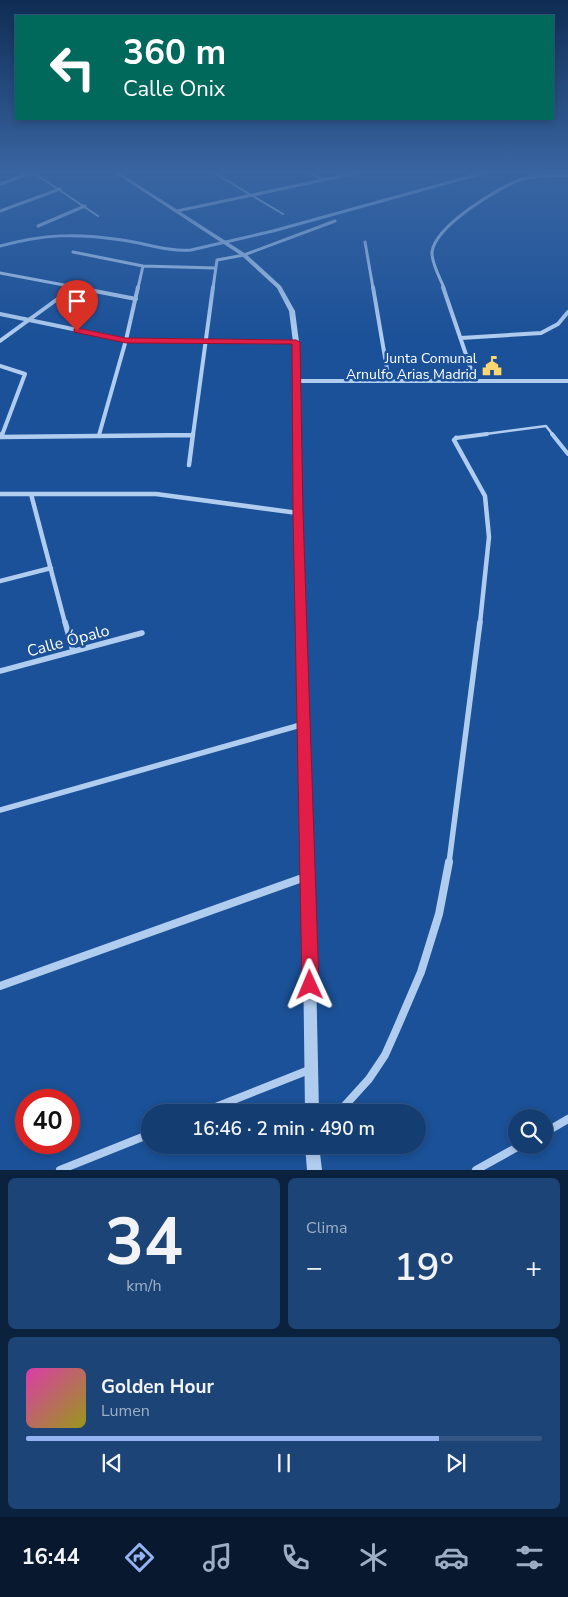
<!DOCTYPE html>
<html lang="es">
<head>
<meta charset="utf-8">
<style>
  :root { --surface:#143d72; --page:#1d4477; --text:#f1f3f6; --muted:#9daec4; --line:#335684; --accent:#95b2f1 }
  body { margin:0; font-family:"Nunito Sans",sans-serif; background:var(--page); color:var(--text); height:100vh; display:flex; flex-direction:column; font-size:19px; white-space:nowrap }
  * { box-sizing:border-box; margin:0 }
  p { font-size:16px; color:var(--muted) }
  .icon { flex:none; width:28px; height:28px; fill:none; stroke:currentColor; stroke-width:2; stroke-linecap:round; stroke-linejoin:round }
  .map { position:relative; height:1170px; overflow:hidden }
  .details { display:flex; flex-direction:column; gap:8px; padding:8px; background:#0b223f; flex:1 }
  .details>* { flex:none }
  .banner { position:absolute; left:15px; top:15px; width:539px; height:105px; border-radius:0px; box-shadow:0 2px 8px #0003,0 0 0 1px var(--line); background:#00695c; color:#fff; overflow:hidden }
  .buttons { position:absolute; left:508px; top:1109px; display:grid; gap:10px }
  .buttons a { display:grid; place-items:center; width:45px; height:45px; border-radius:50%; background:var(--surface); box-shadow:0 2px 8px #0003,0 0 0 1px var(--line); font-size:25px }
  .speed { position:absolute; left:15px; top:1089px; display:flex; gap:10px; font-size:25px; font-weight:700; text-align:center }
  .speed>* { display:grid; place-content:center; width:65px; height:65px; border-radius:50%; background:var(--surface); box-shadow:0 2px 8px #0003,0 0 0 1px var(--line); line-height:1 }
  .speed .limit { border:8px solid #d22; background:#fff; color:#111 }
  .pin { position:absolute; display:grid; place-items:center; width:42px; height:42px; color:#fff; margin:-51px -21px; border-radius:50% 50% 50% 0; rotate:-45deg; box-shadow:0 0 5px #0007 }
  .pin .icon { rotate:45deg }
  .me { position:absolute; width:55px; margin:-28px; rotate:359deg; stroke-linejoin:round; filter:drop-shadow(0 0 4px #0008) }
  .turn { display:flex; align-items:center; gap:18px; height:105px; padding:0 25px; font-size:22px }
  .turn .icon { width:65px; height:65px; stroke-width:2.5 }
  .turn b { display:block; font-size:35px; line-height:42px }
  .big { font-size:38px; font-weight:600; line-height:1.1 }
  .details .card { flex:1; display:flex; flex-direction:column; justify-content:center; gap:8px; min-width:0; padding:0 18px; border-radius:8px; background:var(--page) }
  .details .dial { align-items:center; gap:0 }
  .dial b { font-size:65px; line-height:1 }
  .song { display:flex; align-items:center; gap:15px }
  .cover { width:60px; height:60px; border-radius:8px; background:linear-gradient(135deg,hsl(320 70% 55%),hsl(60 70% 35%)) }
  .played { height:5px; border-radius:2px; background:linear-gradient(90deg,var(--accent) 80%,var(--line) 80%) }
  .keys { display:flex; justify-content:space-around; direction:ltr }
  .heat { display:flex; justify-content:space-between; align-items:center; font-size:28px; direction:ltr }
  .details .tiles { flex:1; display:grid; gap:8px; grid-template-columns:1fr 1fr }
  .card:last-child { grid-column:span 2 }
  .trip { position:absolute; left:141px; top:1104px; width:285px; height:50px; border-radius:25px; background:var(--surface); box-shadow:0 2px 8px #0003,0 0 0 1px var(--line); font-weight:600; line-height:50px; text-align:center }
  .tab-bar { display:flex; height:80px; justify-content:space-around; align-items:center; background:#08182e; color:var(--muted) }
  .tab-bar .icon { width:35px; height:35px }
  .tab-bar .on { color:var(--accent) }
  .tab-bar b { font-size:22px; color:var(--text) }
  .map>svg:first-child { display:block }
</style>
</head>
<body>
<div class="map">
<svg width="568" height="1170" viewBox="0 0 568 1170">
  <rect width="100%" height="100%" fill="#1b5198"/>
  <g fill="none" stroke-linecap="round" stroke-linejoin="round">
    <!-- stream -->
    <path stroke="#a3c7f2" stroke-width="3" d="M0,246C44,234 77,233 122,240C145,243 168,252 191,250L273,231L483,173"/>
    <!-- service-far2 -->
    <path stroke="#b0cdf0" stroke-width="2" d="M34,173L98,216
      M214,173L283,214
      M310,173L324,180"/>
    <!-- service-far1 -->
    <path stroke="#b0cdf0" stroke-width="2.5" d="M478,435L546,426L553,435"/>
    <!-- service -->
    <path stroke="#b0cdf0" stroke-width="4" d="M552,434L568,454
      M456,438L487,434"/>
    <!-- minor-far4 -->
    <path stroke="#b0cdf0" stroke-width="3" d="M0,184L31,173
      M0,211L60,189
      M177,211L356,173
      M38,226L85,206
      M365,242L373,288
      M73,252L143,266L215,268
      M0,273L80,288
      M72,288L74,287
      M138,288L143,266
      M213,288L217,260L244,255L335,221
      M444,288C440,278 431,262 432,252C435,226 499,187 522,179C537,175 553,176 568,175"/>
    <!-- minor-far3 -->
    <path stroke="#b0cdf0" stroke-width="4" d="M74,287L136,299
      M373,287L389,381
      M443,287L475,381
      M0,314L126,340L296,342
      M461,338L541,333L558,324L568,312
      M0,341L74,287
      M0,366L25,374L2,435
      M99,435L126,340L138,287
      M184,435H193
      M193,435L213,287"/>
    <!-- minor-far2 -->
    <path stroke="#b0cdf0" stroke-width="4.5" d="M0,437L193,435
      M1,437L2,434
      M456,438L454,440L485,496L489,537L480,623
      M189,465L193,434
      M0,494H156L298,513
      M31,494L65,623
      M0,581L51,568"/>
    <!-- minor-far1 -->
    <path stroke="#b0cdf0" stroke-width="5.5" d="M65,622L73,651
      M0,671L142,633
      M0,810L304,724
      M449,863L480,622"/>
    <!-- minor -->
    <path stroke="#b0cdf0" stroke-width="8" d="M0,986L308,876
      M203,1112L309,1070
      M339,1112L369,1079L385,1055L397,1028L421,972L439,914L449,862
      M544,1133L568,1119
      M60,1170L150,1134
      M476,1170L521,1145"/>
    <!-- tertiary -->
    <path fill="#b0cdf0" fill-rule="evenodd" d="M115,173H120L246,254L281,286L295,311L299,342L300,379H568V383H300L302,513L314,876L319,1112H305L302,876L294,513L293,342L289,311L277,288L242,256Z
      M305,1145H319L322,1170H307Z"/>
  </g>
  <!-- sky -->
  <linearGradient id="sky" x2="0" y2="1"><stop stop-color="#0f2d54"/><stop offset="0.51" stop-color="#3965a2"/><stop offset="1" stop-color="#3965a2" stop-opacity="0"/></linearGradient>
  <rect width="568" height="337" fill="url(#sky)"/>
  <!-- route -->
  <path fill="#e11d48" stroke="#92132f" d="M77,328L126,338L296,340L300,342L303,513L319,985L316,991L310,993L304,991L302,985L293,513L292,344L126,343L74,332V329Z"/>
  <!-- icons -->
  <defs>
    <symbol id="civic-bare" viewBox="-9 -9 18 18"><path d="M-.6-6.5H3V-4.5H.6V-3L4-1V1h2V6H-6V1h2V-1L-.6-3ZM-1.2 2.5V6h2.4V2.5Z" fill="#ffd66f" stroke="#1b5198" stroke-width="2.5" paint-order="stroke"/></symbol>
  </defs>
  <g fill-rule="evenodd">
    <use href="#civic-bare" x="478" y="352" width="28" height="28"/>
  </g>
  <g text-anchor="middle" stroke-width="5" stroke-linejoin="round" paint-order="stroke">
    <!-- far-poi labels -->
    <g font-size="14" fill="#fff" stroke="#1b5198" text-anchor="end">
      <text x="477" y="363">Junta Comunal<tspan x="477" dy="16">Arnulfo Arias Madrid</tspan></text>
    </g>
    <!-- street labels -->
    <g font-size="16" fill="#fff" stroke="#1b5198">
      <text transform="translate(68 640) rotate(-15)" y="6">Calle Ópalo</text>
    </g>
  </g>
</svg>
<div class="buttons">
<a><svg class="icon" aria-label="search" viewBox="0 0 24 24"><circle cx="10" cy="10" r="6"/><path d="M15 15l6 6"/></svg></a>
</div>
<div class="speed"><div class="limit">40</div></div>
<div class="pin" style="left:77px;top:331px;background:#d93025"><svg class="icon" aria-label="arrive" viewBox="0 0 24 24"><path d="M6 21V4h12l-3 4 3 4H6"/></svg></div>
<svg class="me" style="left:310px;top:985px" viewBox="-20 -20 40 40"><path d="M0-17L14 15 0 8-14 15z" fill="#e11d48" stroke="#fff" stroke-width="4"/></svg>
<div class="trip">16:46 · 2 min · 490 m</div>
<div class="banner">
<div class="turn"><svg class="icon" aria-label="left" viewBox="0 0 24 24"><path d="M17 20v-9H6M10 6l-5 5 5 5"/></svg><div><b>360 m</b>Calle Onix</div></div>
</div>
</div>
<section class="details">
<div class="tiles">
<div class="card dial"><b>34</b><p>km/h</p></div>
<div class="card"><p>Clima</p>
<div class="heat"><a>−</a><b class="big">19°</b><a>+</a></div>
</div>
<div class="card">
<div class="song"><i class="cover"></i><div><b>Golden Hour</b><p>Lumen</p></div></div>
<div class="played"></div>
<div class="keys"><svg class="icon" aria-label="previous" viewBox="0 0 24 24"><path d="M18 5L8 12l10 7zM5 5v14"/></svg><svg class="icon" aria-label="pause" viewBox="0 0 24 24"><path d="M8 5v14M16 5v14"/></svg><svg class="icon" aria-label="next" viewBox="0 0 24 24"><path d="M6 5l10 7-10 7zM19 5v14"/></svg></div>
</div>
</div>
</section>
<nav class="tab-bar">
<b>16:44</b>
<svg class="icon on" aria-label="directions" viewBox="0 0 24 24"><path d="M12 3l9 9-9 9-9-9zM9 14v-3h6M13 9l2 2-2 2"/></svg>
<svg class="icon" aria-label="music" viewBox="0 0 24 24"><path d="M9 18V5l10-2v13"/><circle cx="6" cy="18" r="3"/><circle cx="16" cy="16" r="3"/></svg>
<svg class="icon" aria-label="phone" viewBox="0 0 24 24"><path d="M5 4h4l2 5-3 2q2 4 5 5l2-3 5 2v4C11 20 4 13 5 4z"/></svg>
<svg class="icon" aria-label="climate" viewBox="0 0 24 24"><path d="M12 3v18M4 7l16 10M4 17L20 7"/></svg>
<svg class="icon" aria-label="car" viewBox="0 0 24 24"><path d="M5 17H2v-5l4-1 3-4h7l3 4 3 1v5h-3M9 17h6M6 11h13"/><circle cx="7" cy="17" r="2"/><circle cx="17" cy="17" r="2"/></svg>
<svg class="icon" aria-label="filters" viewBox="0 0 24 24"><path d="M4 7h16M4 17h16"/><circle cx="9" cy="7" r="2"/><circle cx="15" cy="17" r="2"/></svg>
</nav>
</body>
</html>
